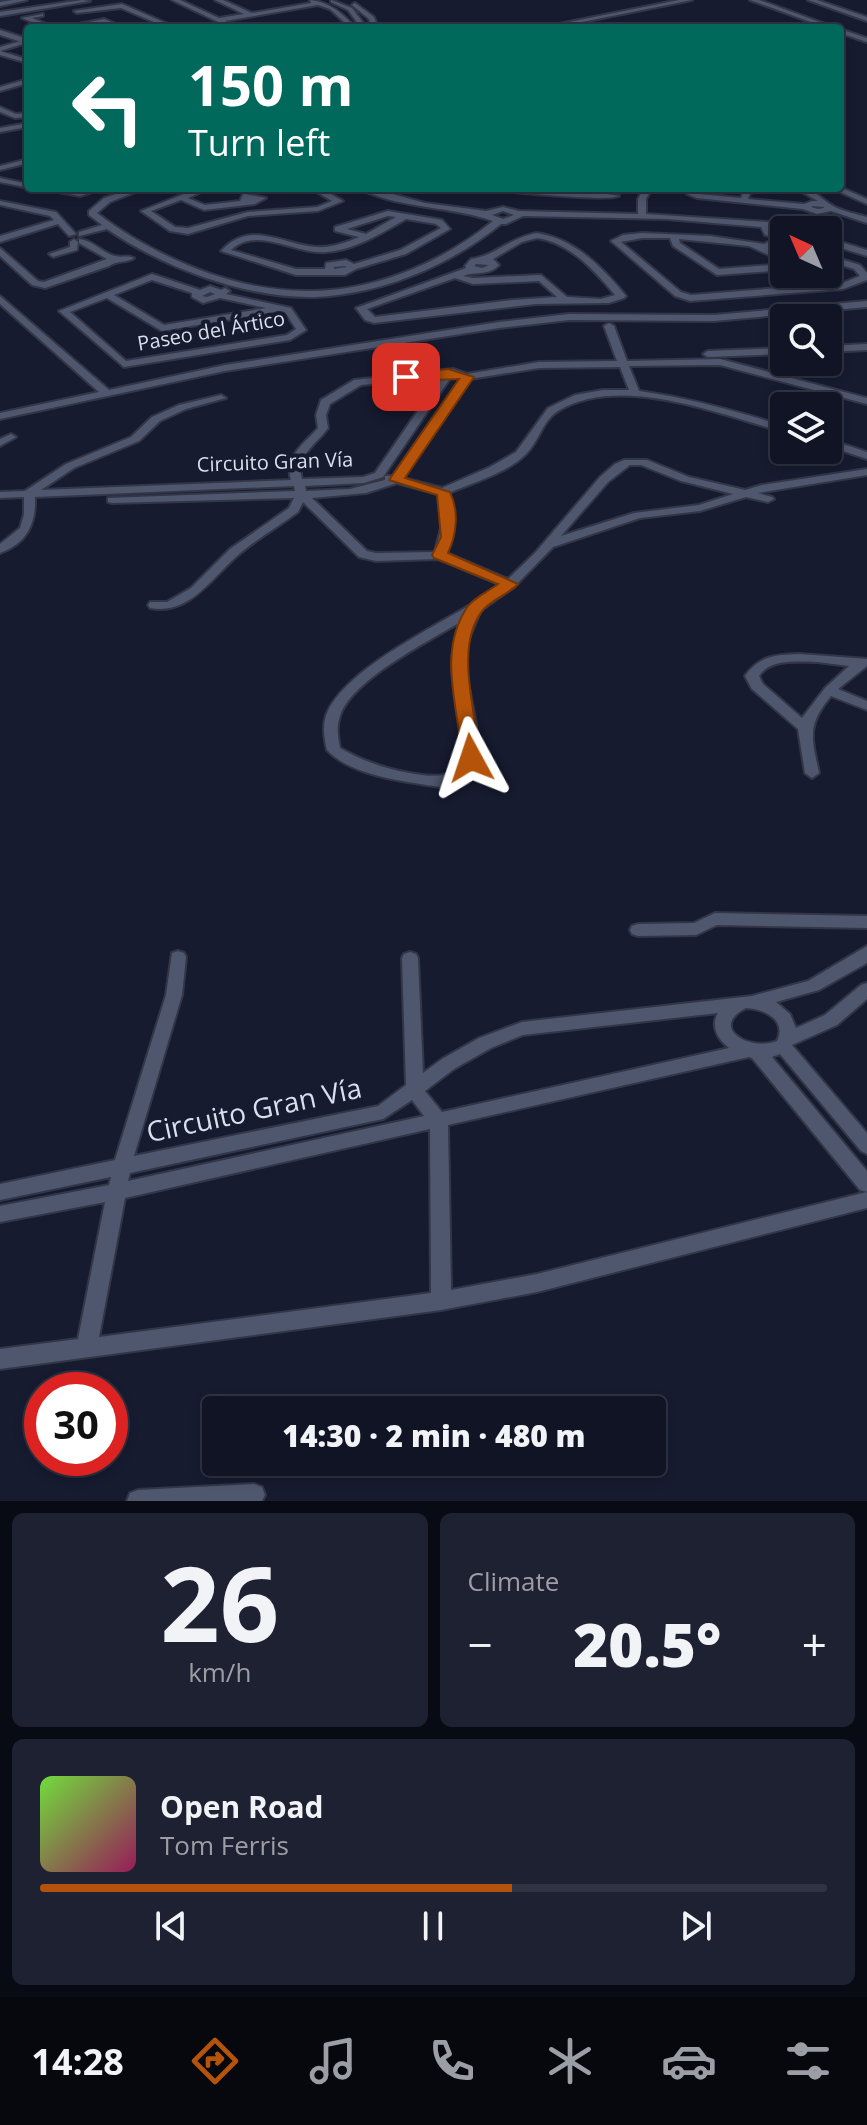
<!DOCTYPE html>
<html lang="en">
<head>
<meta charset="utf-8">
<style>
  :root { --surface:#101424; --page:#1e2131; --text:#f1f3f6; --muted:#9c9ea6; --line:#303341; --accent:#b45309 }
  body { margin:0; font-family:"Open Sans",sans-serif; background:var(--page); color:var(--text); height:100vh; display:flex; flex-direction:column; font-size:30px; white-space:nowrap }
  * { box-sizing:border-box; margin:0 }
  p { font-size:26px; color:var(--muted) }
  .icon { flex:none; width:44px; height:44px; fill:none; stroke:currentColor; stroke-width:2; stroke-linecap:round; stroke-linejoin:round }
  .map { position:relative; height:1501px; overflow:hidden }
  .drawer { display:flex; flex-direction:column; gap:12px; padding:12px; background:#090b14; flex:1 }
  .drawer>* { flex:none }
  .guide { position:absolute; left:24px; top:24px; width:820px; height:168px; border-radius:8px; box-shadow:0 4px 12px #0003,0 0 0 2px var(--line); background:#00695c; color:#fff; overflow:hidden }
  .needle { width:52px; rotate:316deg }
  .tools { position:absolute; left:770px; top:216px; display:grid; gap:16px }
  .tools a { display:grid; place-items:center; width:72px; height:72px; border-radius:8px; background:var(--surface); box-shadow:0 4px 12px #0003,0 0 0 2px var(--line); font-size:40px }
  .speed { position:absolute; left:24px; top:1372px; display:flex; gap:16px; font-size:40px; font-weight:700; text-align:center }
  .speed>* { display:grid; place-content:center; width:104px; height:104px; border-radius:50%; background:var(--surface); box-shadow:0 4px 12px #0003,0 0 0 2px var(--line); line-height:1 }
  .speed .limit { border:12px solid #d22; background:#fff; color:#111 }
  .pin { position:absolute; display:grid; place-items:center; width:68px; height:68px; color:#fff; margin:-34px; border-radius:16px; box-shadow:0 4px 12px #0006 }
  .me { position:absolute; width:88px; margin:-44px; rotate:355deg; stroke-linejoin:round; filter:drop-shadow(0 0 6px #0008) }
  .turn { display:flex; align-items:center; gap:28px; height:168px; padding:0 32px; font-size:36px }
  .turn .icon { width:104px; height:104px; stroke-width:2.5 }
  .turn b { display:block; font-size:56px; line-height:68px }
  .big { font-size:60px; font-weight:800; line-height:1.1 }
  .drawer .tile { flex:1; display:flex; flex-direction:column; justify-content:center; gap:12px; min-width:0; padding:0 28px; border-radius:12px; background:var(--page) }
  .drawer .dial { align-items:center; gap:0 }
  .dial b { font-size:104px; line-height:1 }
  .song { display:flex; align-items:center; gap:24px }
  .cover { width:96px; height:96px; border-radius:12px; background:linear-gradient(135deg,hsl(100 70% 55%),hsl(330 70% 35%)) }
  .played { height:8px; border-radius:4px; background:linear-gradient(90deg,var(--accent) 60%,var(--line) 60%) }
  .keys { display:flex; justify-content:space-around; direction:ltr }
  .heat { display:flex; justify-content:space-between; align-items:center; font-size:44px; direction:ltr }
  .drawer .tiles { flex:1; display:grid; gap:12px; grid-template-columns:1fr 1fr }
  .tile:last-child { grid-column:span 2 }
  .trip { position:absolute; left:202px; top:1396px; width:464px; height:80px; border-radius:8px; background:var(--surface); box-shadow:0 4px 12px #0003,0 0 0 2px var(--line); font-weight:800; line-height:80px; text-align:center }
  .dock { display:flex; height:128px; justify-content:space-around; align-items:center; background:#06080e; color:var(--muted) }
  .dock .icon { width:56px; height:56px }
  .dock .selected { color:var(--accent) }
  .dock b { font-size:36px; color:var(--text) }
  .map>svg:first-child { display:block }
</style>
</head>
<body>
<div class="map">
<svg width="867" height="1501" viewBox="0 0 867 1501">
  <rect width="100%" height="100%" fill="#161b30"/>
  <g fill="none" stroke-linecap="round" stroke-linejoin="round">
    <defs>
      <path id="minor" d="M13,0H27L0,6V2Z
        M82,0L90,1L0,16V12Z
        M172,0H180L219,18L244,14L215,0H223L252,13L311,3L310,0C327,2 339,10 351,23L338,28H328L344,22L330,9L318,5L225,21L239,28H231Z
        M331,0L352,8L367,28H361L348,10L331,2Z
        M679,0H692L552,28H539Z
        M750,0H759L836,28H827Z
        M808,0H817L867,17V21Z
        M355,3L374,17L378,28H372L369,19L352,5Z
        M122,4L175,27L176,28H168L121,8L77,13L74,11Z
        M43,14V16L32,18L56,28H47L22,18Z
        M104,19L125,28H116L103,23L58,28Z
        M840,29L867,38V42L840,33Z
        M21,41L23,44L0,51V47Z
        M0,51L26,59L27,60L24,62L0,55Z
        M28,79V83L0,91V87Z
        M0,107L16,114L28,113V117L15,118L0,112Z
        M28,123V127L0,132V128Z
        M28,159V163L0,170V166Z
        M0,178L28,184L30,188L0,182Z
        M840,187L867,199V204L831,188Z
        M37,188L80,192L91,188H104L80,196Z
        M134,188H146L110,202L97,213C156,258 238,293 313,291C378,290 444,261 493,221C452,206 398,209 358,188H371L425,203L486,211L503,207L519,211L638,214V199L644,188H652L646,199V214L768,222C782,218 796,220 807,230C793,230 784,222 770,228L771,231L784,234V240L765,235L761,227L667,219L523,216L506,224H501C449,266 382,294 315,297C247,299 162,267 107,229L79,236V232L102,225L89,215V211L104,198ZM503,211L514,215L503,219L492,215Z
        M199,188H210L188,198L205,205L240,201L243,194H246L266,198L255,204L204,210L181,200L151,211L175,227L188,228L248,212L317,207L332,201L310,188H320L343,201L318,211L248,216L188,234L170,231L141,211Z
        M487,188L593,192L596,188H604L601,193L619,196C604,202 514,192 491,190Z
        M689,188H697L695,191L699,194L741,198L744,189L768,188L750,193L748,199L804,204L812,201H818L795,188C816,188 820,199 835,207C845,212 857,214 867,217V223L831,211L817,214L803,209L697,198L687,194ZM813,206L824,207V208L818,209L811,207Z
        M0,201L56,212L76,234L69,236L58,224L0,242V236L54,220L50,216L0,205Z
        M388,211L442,220L450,229L406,254L356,269L345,275H296L221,251C250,219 281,244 316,247C331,248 345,243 359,237L335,231V227ZM388,216L396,217L366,234L347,229ZM406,219L436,224L441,228L400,250L354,264L346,260L326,263L325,269H296L231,250C257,225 295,255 326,252C355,250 382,233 406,219ZM345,266L347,267L334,269V267Z
        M537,233C575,239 602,267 626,296L624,298L609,303L536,304L374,323L365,320L356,308L466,268L465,266L471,259C495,256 509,238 537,233ZM537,238C570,243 594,270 615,295L601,299L567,297L541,275L473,278L463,276C476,271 489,276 499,265L493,259L522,242ZM476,264L489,265L482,268L474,266ZM455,278L473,284L539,281L557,297L513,300L375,317L367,309Z
        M642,233L710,236L764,244L768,242L784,250L771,256L749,246L679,239L680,243L719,269L784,264V270L717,275L673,246L670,238H642L621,242L681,292L691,295L842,283L860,276L854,269L828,261V255L860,265L867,273V280L843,289L690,301L675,296L611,241L623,235Z
        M828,238L867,250V256L828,244Z
        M74,239L78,242L77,250L53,257L49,254L70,247V242Z
        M79,239C93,240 102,253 115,256C123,258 127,255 134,258C127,263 117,260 109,266L45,288L32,285L0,256V248L38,281L44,282L107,259L79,243Z
        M152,274L200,290L210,286L221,290L225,288L230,291L226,294L291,308L306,330L290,340L124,367L59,311ZM152,280L192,293V297L203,303L220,298L266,308L164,325L114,295ZM210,292L215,294L207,297L202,296ZM107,298L162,331L280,311L285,312L296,329L287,335L126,361L70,312Z
        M0,296L109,390L225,365L499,322L569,314L714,315L867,301V307L714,321L569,320L499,328L225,371L0,419V413L99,392L0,304Z
        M609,323L614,326L627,361L720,359L867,398V404L720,365L629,366L639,391C689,398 736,411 784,426V432C720,415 621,373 558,411C542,421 539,442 525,455C505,474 474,482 449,493L453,524L447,553L508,579L535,553L600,477L615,464L624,460H647L689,477L745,490L762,485L867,469V475L758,493L772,497L774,499L768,502L746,497L700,511L640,518L553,547L514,587L481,610L466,645L465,668L476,724L478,758L467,775L441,787C407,782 351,776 327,750C324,738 322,725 327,713C350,662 455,619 501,585L438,559L376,561L359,557L303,502L298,512C278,527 255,540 237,556C210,580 189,615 150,608L148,605L150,602H167L191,588L230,549L289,508L294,498L112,503L108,502V498L295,491L294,486L35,497C36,524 27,543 0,553V544L20,528L24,514V497L0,498V492L25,491L66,464L131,437L152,417L179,405L221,395L226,398L186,409L160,421L139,441L74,468L41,490L291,480C284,456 304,444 318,428L316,415L321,400L354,380L453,369L467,374L539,362L617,361L604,326ZM620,367L629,390H603L575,395L548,408L516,452L490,467L442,488L403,478L470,379L539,368ZM441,377L375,473L363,477L302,479C295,455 316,445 328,428L326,415L330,404L361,385ZM451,377L461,379L393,476H385V480L350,489L306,491L305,486L364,483L383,477ZM630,465H641L681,481L733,494L699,505L634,513L561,536L608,482ZM397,483L438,494L442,524L435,552L376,553L367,551L312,498L366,493ZM464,620C458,636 451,650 452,667C453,706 494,785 422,775C392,771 366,763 340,748C338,737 336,727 340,716C352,679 431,640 464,620Z
        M867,344V350L828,352V346Z
        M784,348V354L708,357L703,354L708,351Z
        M11,434L16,437L0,446V439Z
        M828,439L867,452V459L828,446Z
        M800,654L867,659V666L838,689L867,701V710L831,696C806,726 812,738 819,773L812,778L805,773L798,729L752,689L745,676C760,655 776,655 800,654ZM817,662L849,666L825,688L802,718L763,684L759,676C771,658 797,662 817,662Z
        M715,913L867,916V928L717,925L696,935L638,936L632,934L630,930L632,926L638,924L694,923Z
        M867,946V963L819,990L776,1002L790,1014L796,1028L825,1015L861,985L867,983V999L837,1025L792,1045L867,1133V1154L861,1151L780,1054L772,1057L867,1171V1208L537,1292L441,1310L0,1369V1349L78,1339L105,1202L0,1222V1206L109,1185L111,1177L0,1200V1184L115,1160L166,995L172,953L178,951L184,953L186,957L182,995L134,1156L378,1106L406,1085L402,958L404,954L410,952L416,954L418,958L423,1073L442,1059L479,1038L522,1022L752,996L808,981ZM746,1008C765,1009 787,1020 777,1041C748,1052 709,1027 746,1008ZM718,1013C710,1026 718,1040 729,1048L442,1112L425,1091L454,1069L491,1048L523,1035ZM749,1057L752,1058L860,1190L867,1192L537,1274L451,1290L448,1125ZM412,1100L424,1116L128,1181L130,1173L383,1119ZM430,1129L431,1293L99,1337L125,1198Z
        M254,1484L262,1487L265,1495L262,1501H127L130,1493L138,1490Z"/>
      <path id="tertiary" d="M0,30L28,39V44L0,35Z"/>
    </defs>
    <!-- minor casing -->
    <use href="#minor" stroke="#323647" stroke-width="4"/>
    <!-- tertiary casing -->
    <use href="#tertiary" stroke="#323647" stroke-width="4"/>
    <!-- minor -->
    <use href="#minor" fill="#4f576f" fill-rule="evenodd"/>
    <!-- tertiary -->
    <use href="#tertiary" fill="#4f576f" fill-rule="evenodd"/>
  </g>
  <!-- route -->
  <path fill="#b45309" stroke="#753606" stroke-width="2" d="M448,369L474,377L405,478L450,492C459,511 457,534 448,553L518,584C509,594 492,599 483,610C453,647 477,715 480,758L471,764L462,758C459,708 436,652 468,606C475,597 489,591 498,584L434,558L432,555L441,537L437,495L389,480L459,379L406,381L400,377L406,373Z"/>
  <g text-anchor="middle" stroke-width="8" stroke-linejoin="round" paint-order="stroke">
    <!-- far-street labels -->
    <g font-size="20" fill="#dadfee" stroke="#161b30">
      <text transform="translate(211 331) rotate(-10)" y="7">Paseo del Ártico</text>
      <text transform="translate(275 462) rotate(-2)" y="7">Circuito Gran Vía</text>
    </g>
    <!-- near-street labels -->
    <g font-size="28" fill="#dadfee" stroke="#161b30">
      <text transform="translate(254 1110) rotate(-12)" y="10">Circuito Gran Vía</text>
    </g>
  </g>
</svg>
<div class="tools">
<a><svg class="needle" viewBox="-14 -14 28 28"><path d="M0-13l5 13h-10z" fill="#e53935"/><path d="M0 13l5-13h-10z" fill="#9c9ea6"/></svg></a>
<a><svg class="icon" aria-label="search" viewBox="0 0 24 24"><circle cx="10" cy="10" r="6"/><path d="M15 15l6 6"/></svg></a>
<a><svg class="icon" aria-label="layers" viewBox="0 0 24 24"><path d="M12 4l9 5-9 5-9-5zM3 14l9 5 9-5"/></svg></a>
</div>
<div class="speed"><div class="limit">30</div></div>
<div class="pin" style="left:406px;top:377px;background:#d93025"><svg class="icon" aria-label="arrive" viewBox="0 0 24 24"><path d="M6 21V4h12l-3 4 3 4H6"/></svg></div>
<svg class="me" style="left:471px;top:758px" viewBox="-20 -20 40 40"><path d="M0-17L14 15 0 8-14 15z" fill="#b45309" stroke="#fff" stroke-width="4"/></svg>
<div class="trip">14:30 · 2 min · 480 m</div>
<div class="guide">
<div class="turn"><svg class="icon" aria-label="left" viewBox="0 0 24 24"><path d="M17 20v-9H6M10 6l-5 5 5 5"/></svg><div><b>150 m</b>Turn left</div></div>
</div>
</div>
<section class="drawer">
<div class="tiles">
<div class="tile dial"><b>26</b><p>km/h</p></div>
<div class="tile"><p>Climate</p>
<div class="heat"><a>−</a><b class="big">20.5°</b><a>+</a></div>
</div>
<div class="tile">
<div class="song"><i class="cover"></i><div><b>Open Road</b><p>Tom Ferris</p></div></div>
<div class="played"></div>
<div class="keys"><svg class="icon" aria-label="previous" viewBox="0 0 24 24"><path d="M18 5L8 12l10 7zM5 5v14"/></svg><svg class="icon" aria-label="pause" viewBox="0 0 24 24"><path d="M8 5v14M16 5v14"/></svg><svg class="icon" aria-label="next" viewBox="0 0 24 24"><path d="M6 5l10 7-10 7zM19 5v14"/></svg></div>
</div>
</div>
</section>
<nav class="dock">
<b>14:28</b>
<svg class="icon selected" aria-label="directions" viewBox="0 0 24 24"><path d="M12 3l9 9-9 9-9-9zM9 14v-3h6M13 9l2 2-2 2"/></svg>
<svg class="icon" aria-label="music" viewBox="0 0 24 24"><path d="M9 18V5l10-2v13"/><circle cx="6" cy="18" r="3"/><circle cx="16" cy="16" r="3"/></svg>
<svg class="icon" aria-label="phone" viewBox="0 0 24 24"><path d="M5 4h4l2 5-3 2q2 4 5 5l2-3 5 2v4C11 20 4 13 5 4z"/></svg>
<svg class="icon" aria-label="climate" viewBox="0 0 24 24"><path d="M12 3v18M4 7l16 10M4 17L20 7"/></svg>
<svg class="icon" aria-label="car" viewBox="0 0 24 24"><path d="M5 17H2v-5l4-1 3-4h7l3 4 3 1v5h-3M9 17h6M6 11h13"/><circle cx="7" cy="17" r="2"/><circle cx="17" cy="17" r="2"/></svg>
<svg class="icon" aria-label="filters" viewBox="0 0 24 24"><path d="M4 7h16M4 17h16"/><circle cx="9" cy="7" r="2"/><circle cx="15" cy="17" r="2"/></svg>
</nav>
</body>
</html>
